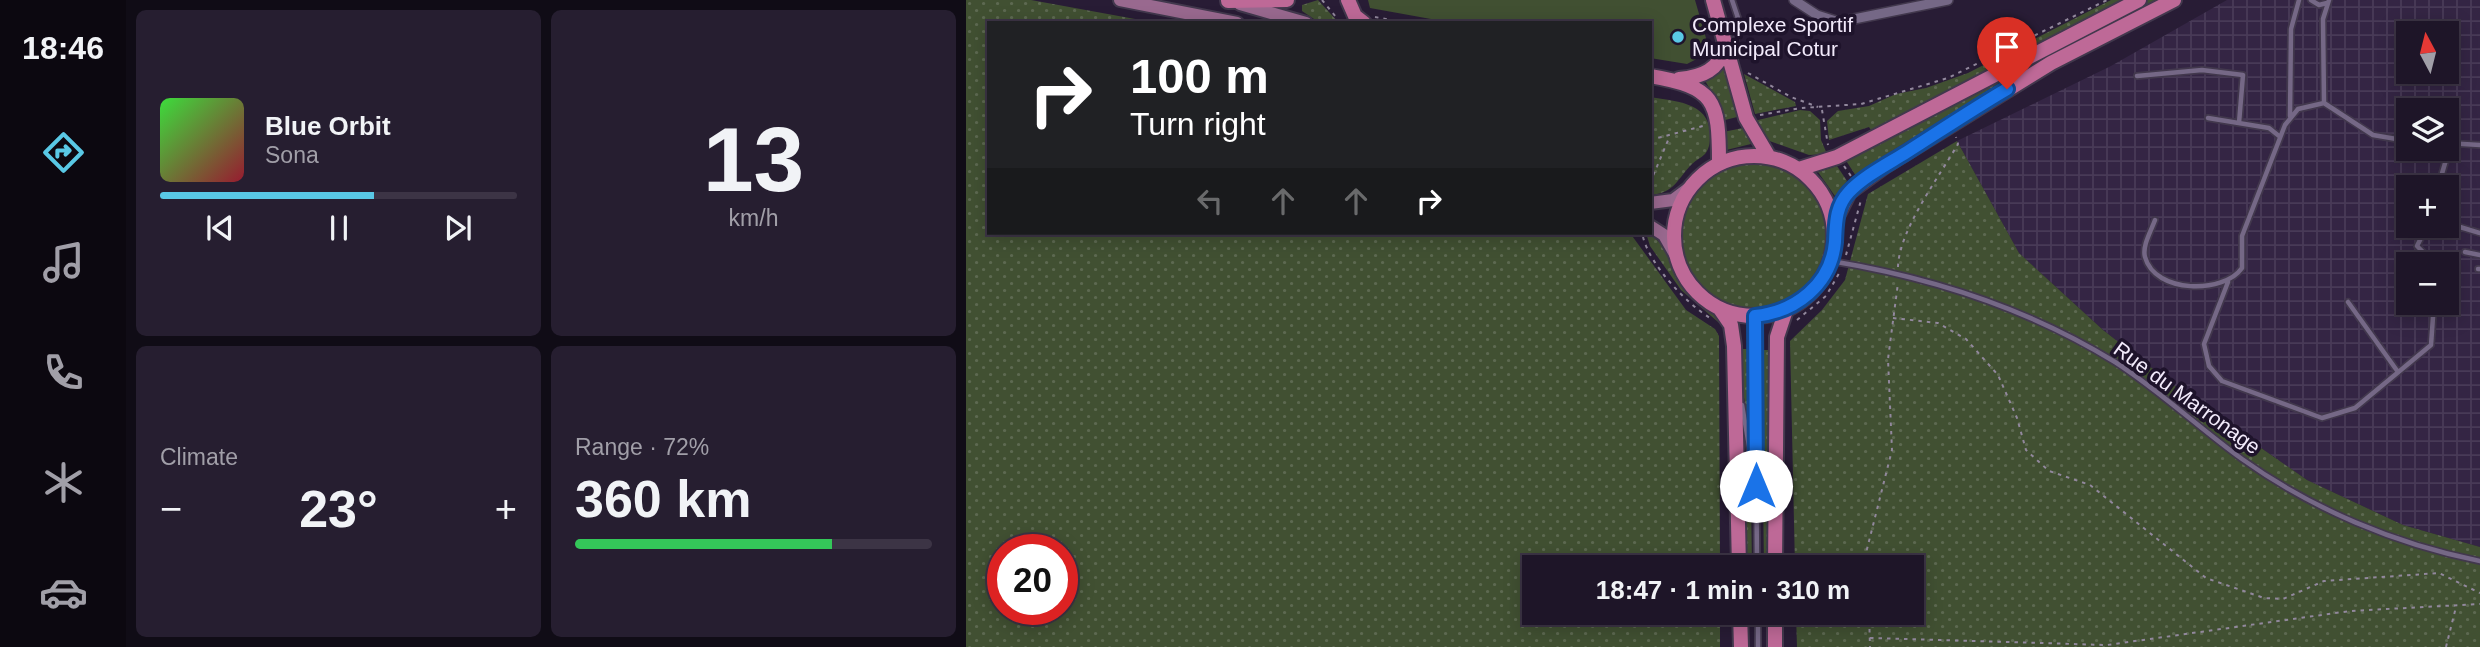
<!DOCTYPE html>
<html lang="en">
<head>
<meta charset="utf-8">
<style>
  :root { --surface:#1e1528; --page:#261e30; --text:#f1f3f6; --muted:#a19fa8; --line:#3c3445; --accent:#59c8e5 }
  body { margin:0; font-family:Helvetica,sans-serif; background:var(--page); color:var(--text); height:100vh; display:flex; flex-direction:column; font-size:26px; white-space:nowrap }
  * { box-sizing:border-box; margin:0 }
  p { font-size:23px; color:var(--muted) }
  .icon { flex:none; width:38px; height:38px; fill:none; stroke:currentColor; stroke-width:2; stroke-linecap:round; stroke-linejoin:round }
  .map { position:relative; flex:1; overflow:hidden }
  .sheet { display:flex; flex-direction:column; gap:10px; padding:10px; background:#100c16; width:840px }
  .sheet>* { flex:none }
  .hud { position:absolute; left:21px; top:21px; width:665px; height:214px; border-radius:0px; box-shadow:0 4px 18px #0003,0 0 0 2px var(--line); background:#202124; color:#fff; overflow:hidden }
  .needle { width:46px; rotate:353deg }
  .controls { position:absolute; left:1430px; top:21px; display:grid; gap:14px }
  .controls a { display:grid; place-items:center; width:63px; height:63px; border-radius:0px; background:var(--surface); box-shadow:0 4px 18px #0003,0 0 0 2px var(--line); font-size:35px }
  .speed { position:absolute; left:21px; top:534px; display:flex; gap:14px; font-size:35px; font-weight:700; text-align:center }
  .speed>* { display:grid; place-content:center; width:91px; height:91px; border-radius:50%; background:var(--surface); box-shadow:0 4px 18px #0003,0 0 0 2px var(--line); line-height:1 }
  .speed .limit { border:10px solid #d22; background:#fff; color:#111 }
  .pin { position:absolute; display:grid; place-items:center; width:60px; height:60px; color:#fff; margin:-72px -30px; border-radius:50% 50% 50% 0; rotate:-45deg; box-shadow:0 0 7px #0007 }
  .pin .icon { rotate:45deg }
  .me { position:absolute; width:77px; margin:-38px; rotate:0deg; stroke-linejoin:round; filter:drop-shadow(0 0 5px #0008) }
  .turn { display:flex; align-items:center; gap:24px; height:147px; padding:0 28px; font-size:32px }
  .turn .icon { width:91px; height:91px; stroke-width:2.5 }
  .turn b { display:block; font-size:49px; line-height:60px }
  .lanes { display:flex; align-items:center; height:66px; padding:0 28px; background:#0003; justify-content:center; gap:35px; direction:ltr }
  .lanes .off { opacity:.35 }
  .big { font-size:52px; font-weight:700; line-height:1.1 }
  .sheet .tile { flex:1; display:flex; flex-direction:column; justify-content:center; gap:10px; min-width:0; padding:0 24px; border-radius:10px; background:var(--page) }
  .sheet .dial { align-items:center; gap:0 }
  .dial b { font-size:91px; line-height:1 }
  .song { display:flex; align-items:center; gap:21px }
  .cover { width:84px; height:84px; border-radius:10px; background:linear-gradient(135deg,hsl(120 70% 55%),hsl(350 70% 35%)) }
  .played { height:7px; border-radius:4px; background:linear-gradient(90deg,var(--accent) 60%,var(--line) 60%) }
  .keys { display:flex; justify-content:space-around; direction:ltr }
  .heat { display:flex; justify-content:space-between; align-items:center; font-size:38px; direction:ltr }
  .charge { height:10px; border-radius:5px; background:linear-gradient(90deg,#34c759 72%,var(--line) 0) }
  .sheet .tiles { flex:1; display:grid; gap:10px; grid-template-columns:repeat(2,1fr) }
  .trip { position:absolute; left:556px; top:555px; width:402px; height:70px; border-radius:0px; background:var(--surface); box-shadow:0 4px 18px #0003,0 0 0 2px var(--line); font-weight:700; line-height:70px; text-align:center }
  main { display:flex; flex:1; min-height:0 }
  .menu { display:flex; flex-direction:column; width:126px; justify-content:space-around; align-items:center; background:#0c0810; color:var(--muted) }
  .menu .icon { width:49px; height:49px }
  .menu .active { color:var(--accent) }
  .menu b { font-size:32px; color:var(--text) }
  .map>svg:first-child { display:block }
</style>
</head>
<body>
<main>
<nav class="menu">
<b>18:46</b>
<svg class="icon active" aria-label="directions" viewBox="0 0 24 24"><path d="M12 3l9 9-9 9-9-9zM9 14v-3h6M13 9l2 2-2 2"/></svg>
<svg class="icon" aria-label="music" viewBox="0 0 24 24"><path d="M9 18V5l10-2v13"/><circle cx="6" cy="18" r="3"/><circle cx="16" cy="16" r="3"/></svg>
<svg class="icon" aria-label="phone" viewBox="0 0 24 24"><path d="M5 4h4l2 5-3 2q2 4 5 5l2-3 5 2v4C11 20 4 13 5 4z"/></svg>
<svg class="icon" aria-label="climate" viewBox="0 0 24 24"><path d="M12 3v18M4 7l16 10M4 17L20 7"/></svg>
<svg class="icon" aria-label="car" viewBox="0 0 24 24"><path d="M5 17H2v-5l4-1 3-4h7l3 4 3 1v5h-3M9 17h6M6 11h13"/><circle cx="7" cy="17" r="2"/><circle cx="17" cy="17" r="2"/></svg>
</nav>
<section class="sheet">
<div class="tiles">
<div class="tile">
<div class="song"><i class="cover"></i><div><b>Blue Orbit</b><p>Sona</p></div></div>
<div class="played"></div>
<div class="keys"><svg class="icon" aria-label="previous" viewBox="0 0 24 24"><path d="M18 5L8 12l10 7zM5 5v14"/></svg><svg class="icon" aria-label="pause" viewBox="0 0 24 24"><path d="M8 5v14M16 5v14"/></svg><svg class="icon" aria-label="next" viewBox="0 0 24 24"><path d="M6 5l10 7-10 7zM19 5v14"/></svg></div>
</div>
<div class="tile dial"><b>13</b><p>km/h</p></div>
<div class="tile"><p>Climate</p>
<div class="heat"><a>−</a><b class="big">23°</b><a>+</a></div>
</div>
<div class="tile"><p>Range · 72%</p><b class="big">360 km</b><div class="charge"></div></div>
</div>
</section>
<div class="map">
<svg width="1514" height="647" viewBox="0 0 1514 647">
  <defs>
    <pattern id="industrial-grid" width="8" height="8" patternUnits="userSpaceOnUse" patternTransform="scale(1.75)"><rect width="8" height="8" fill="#342544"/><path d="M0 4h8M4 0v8" fill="none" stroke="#483a57"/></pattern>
    <pattern id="grass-dots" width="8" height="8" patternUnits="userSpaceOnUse" patternTransform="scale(1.75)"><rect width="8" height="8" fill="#415032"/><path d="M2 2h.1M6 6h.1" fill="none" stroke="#5d6951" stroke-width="1.8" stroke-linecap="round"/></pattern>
  </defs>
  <rect width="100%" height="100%" fill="#281c35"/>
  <!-- industrial -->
  <path fill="url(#industrial-grid)" fill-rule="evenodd" d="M1261,0H1514V547L1437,525L1341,480L1232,404L1137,330L1053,253L991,141L1145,66ZM1442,33H1480V72H1442ZM1442,110H1480V149H1442ZM1442,187H1480V226H1442ZM1442,264H1480V303H1442Z"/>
  <!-- grass -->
  <path fill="url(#grass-dots)" fill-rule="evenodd" d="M0,0H65L191,23H23V233H664L720,310L749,329L753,336L754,567H569V612L754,613V647H0ZM37,550H96V609H37Z
    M352,0L373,23H354L336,11V5Z
    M1145,0H1159L905,130L903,127L863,140L861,121L872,111L903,106L930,94L960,88L1002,73Z
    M1179,0H1192L1050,72L890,176L879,159Z
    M758,67H763L775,116L755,121L748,96L738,79Z
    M778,74L829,102L830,106L789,114Z
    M684,97C708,101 743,102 744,133C744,141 744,148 739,154C735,158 730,160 726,164C711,179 709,193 684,195Z
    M834,110L844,111L854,120L855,140L861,154L843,155L798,139L788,121Z
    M777,128L785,144L756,151L757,132Z
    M991,141L1053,253L1137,330L1232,404L1341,480L1437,525L1514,547V647H831L830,613L947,612V567H829L824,341L856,310L879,280L902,194Z
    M713 234a74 74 0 1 1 148 0a74 74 0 1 1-148 0Z
    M871,166L881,181L869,196L852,172Z
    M680,233C702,241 705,268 717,286C728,304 747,308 759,328L715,290L684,246Z
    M776,349H783V429L776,385Z
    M795,350H804L805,567H798Z
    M778,493H785L786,567H779Z"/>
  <!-- pitch -->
  <path fill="#415032" d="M402,0H729L744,52L721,64L684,58V23H487L404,8Z"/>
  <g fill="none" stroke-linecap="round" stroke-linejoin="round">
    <defs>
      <path id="service" d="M766,0L772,18L768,58
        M1345,0L1353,5L1361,3
        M1171,76L1236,70L1277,75L1273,123
        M1358,103L1357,19L1363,0
        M1324,116L1325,29L1333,0
        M1242,118L1303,128L1313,136
        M1480,143L1514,145
        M1472,187L1485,143
        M1189,220C1185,231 1176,246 1179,257C1189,294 1258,294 1276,268V236L1319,125L1332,109L1358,103L1407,135L1442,141
        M1461,226L1451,246L1469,264
        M1494,227L1514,233
        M1499,252L1514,255
        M865,261C963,277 1063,309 1149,362C1194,391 1233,428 1276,459C1346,509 1429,544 1514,561
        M1512,269H1514
        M1262,282L1238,344L1243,366L1256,381L1356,418L1389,408L1465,345L1468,303
        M1382,302L1432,372
        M789,316L791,567
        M776,405L788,475
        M792,612V647"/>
      <path id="minor" d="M828,0L851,15L873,22L982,0"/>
      <path id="secondary" d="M154,0L271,23
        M274,4L340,23
        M684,203L707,200L723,188
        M684,226L698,235L710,256"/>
      <path id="primary" d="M382,0L389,16L398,23
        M747,0L780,118L803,157
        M262,1L321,0
        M684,76C749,87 753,100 753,163
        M713,79C737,77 752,70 761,46
        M708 236a80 80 0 1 1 160 0a80 80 0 1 1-160 0Z
        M833,169L871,157L1173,0
        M868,222L883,192L920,165L1085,63L1208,0
        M754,309L765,325L768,346L773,567
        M809,567L811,337L820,310
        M774,612L775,647
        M809,647V612"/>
    </defs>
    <!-- service casing -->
    <use href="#service" stroke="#42384d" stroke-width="8"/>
    <!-- minor casing -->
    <use href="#minor" stroke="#42384d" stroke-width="12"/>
    <!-- secondary casing -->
    <use href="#secondary" stroke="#42384d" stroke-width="16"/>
    <!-- primary casing -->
    <use href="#primary" stroke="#42384d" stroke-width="18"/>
    <!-- path -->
    <path stroke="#92889d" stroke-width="2" stroke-dasharray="3.5 5" stroke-linecap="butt" d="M356,0L375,23
      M409,17L431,21
      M431,23H443
      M782,73L825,97L852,107
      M856,110L862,145
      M794,115L835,108L895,104L982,78L1141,0
      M684,140L737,126
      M878,166L885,176
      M684,183L703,138
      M677,237C684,265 720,303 744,318
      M880,255L895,200
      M932,267C933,230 973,177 992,144L990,137
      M927,318L972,323L1000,339L1032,375L1051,418L1060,450L1083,471L1124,485L1240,578L1298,598L1317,599L1358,581L1473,573L1514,593
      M831,320L860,296L875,270
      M900,567L899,557L926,450L922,359L932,283
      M903,612L904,647
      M904,638L1141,645L1384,611L1514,604
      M1480,647L1490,607"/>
    <!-- service -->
    <use href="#service" stroke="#756886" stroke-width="4.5"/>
    <!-- minor -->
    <use href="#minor" stroke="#756886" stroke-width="9"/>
    <!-- secondary -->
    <use href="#secondary" stroke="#99698f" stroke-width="12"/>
    <!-- primary -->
    <use href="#primary" stroke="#be6997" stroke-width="14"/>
  </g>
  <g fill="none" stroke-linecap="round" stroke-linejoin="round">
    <defs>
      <path id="route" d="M790,486L789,316C829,312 865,285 869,242C870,224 869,207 883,192C898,176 922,164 941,152C974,131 1007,109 1041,89"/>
    </defs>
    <!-- route casing -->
    <use href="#route" stroke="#114b97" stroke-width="18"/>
    <!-- route -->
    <use href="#route" stroke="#1a73e8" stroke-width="12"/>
  </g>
  <!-- markers -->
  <circle fill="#59c8e5" stroke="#1e132b" stroke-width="2.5" cx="712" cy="37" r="7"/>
  <g text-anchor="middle" stroke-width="7" stroke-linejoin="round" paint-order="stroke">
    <!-- poi labels -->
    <g font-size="21" fill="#f2eafb" stroke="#1e132b" text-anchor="start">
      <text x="726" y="32">Complexe Sportif<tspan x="726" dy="24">Municipal Cotur</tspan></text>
    </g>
    <!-- street labels -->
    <g font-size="21" fill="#f2eafb" stroke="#1e132b">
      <text transform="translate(1221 398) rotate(36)" y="7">Rue du Marronage</text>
    </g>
  </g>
</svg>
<div class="controls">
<a><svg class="needle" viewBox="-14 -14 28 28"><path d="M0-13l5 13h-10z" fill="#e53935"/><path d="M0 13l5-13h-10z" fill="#a19fa8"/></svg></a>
<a><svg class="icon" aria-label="layers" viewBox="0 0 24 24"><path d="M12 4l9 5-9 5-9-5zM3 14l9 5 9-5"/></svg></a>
<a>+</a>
<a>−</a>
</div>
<div class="speed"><div class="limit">20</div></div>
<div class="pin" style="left:1041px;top:89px;background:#d93025"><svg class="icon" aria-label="arrive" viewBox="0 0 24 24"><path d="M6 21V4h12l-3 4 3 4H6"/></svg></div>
<svg class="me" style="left:790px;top:486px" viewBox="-20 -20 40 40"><circle r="19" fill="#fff"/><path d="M0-13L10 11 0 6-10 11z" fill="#1a73e8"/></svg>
<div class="trip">18:47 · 1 min · 310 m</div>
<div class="hud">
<div class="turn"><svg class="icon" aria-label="right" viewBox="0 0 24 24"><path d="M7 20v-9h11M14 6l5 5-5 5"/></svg><div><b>100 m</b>Turn right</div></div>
<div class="lanes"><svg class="icon off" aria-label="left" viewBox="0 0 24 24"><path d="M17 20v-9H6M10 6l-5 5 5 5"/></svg><svg class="icon off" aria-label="ahead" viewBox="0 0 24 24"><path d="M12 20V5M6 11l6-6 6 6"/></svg><svg class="icon off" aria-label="ahead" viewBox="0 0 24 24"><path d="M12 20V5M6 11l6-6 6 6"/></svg><svg class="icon" aria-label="right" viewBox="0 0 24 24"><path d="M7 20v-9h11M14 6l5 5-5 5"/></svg></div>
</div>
</div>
</main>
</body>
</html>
